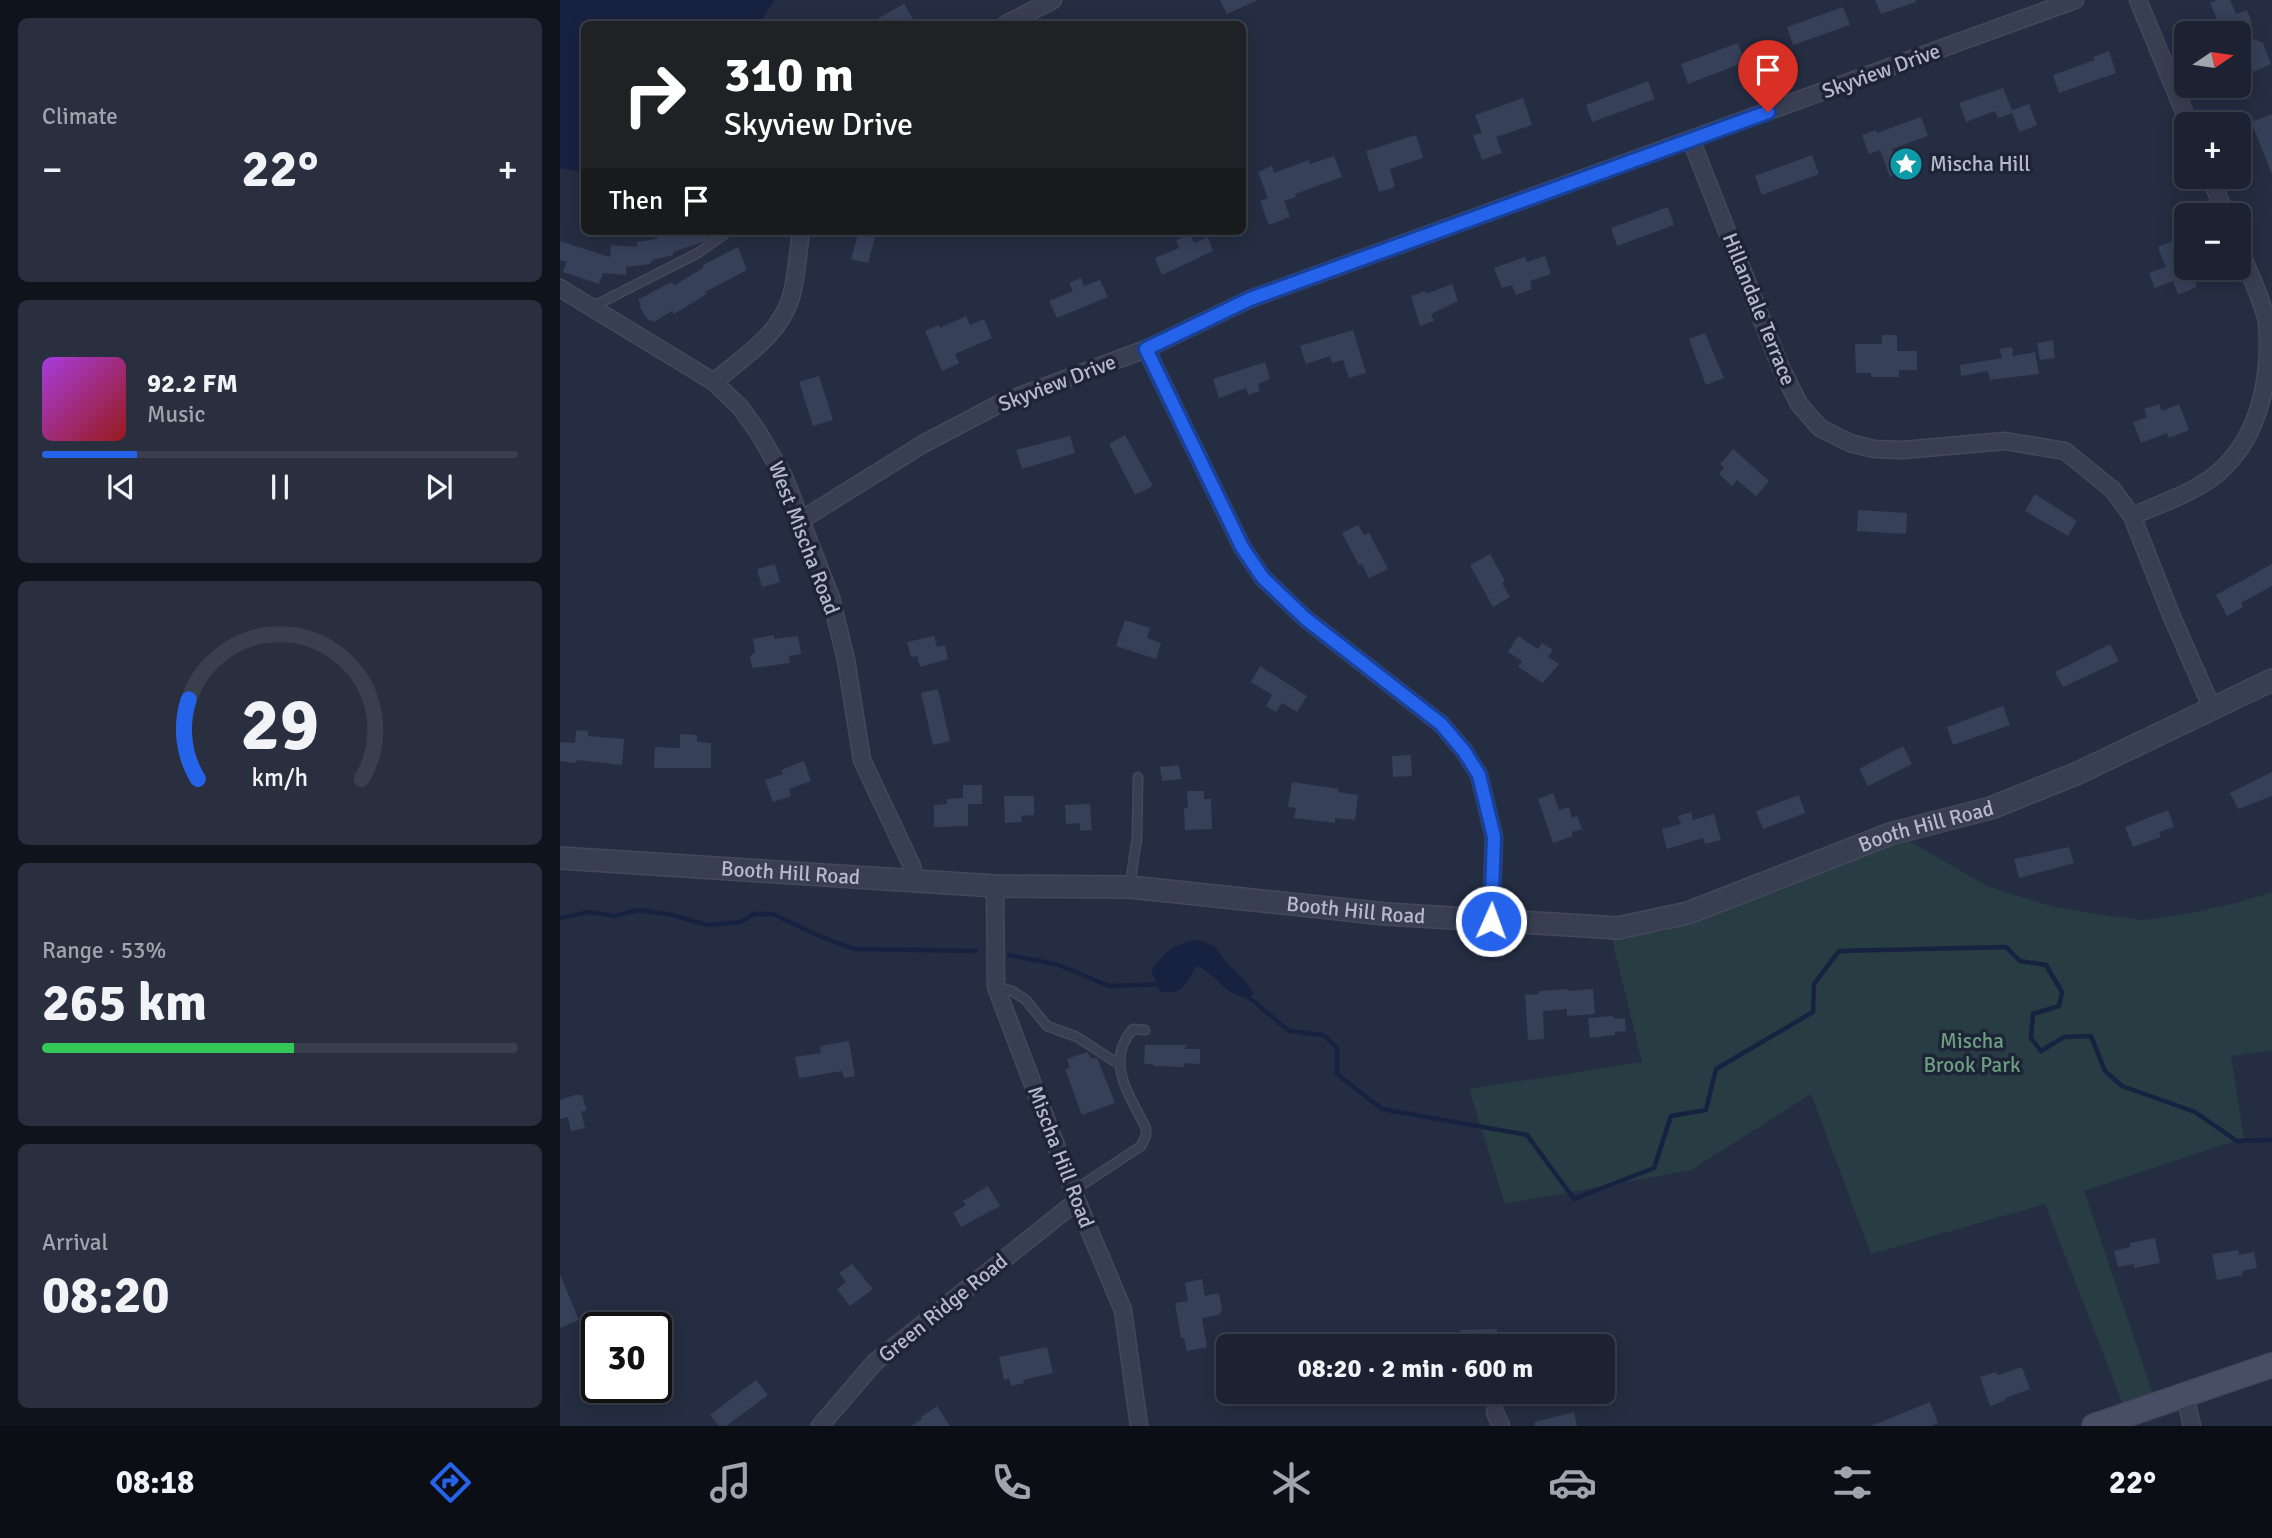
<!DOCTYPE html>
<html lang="en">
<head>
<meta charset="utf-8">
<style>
  :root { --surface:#1c2232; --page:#292f3e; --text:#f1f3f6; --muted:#a0a4ac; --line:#3a3f4d; --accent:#2563eb }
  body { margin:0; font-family:Signika,sans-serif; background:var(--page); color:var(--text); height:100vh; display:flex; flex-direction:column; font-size:26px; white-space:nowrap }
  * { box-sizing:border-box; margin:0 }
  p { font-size:23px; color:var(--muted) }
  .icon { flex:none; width:38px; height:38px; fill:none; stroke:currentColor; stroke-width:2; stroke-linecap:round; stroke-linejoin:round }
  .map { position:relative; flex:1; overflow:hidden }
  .panel { display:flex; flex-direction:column; gap:18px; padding:18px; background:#0f131c; width:560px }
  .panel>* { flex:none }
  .top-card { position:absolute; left:21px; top:21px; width:665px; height:214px; border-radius:10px; box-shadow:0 4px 18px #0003,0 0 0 2px var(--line); background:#202124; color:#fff; overflow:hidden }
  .needle { width:46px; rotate:77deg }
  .buttons { position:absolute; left:1614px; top:21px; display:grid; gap:14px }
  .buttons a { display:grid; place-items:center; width:77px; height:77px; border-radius:10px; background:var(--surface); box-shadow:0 4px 18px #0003,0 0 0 2px var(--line); font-size:35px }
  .speed { position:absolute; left:21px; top:1312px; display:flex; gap:14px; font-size:35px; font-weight:700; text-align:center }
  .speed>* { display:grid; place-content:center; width:91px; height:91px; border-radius:50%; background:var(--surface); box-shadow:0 4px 18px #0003,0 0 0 2px var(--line); line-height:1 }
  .speed .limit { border:4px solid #111; border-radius:10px; background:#fff; color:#111 }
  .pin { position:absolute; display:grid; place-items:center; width:60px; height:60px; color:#fff; margin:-72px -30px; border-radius:50% 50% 50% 0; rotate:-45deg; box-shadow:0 0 7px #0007 }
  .pin .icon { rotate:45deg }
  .me { position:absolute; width:77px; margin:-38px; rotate:2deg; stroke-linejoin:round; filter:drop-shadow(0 0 5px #0008) }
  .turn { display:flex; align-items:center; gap:24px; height:147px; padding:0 28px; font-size:32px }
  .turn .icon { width:91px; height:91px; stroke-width:2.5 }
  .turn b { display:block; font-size:49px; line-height:60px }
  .then { display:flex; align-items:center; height:66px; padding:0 28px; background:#0003; gap:14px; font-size:26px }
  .big { font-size:52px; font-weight:700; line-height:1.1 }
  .panel .tile { flex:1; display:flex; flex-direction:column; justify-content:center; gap:10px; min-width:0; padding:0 24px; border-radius:10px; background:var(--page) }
  .panel .dial { align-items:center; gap:0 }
  .dial svg { height:182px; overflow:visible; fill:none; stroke:var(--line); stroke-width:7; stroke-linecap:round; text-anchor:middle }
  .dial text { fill:var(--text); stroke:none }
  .song { display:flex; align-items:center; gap:21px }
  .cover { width:84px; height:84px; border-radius:10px; background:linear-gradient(135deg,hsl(280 70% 55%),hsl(0 70% 35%)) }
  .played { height:7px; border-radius:4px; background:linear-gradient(90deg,var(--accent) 20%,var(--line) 20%) }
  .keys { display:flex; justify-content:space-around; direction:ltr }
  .heat { display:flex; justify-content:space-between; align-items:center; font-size:38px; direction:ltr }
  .charge { height:10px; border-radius:5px; background:linear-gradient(90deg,#34c759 53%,var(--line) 0) }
  .trip { position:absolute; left:656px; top:1334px; width:399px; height:70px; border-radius:10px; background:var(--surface); box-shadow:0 4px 18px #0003,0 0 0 2px var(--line); font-weight:700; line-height:70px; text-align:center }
  .tabs { display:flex; height:112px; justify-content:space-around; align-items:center; background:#0b0e14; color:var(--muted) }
  .tabs .icon { width:49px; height:49px }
  .tabs .current { color:var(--accent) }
  .tabs b { font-size:32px; color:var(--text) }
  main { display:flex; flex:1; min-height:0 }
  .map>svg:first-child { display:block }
</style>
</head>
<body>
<main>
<section class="panel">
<div class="tile"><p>Climate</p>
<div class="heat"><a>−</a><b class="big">22°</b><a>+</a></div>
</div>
<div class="tile">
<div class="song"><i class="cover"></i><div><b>92.2 FM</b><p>Music</p></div></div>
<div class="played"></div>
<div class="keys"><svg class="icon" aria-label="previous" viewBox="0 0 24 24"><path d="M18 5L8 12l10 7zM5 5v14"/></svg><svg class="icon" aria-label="pause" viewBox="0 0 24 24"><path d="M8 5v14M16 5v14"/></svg><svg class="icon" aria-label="next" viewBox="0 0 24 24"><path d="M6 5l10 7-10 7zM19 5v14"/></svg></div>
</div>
<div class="tile dial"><svg viewBox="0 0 100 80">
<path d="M14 69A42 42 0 1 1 86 69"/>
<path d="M14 69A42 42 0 0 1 10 34" stroke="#2563eb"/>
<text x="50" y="56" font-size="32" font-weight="700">29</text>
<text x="50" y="72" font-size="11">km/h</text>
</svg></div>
<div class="tile"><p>Range · 53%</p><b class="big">265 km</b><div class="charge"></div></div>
<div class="tile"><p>Arrival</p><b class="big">08:20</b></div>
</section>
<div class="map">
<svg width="1712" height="1426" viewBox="0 0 1712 1426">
  <rect width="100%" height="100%" fill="#252d42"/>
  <!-- green -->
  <path fill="#273c43" d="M1344,838L1427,886L1487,905L1542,915L1583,920L1630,913L1676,903L1712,892V1050L1671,1056L1684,1138L1524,1191L1594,1397L1564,1407L1485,1204L1311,1254L1251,1094L1131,1170L945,1204L909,1089L1082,1062L1051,935L1102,932Z"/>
  <!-- water -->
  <path fill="#172241" d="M0,0H215L199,24H24V172L0,168Z
    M639,940L654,946L667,963L688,984L694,994C672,1007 655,971 636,966C627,982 623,997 600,991L591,970C604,953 615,942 639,940Z"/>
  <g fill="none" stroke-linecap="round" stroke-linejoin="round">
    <!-- stream -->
    <path stroke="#172241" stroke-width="4.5" d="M0,918L30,912L54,916L78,910L108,914L148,925L180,922L194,914H213L259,936L294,949L416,951
      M449,955L499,965L549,986L603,984
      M684,993L729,1031L764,1035L777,1048V1074L822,1109L967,1135L1014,1199L1094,1168L1111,1116L1146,1110L1156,1069L1253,1012L1254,984L1279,951L1446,947L1460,961L1486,965L1502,992L1499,1006L1473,1014L1471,1038L1481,1051L1504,1037L1531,1036L1545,1071L1562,1086L1635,1112L1677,1141L1712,1140"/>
  </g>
  <!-- building -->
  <path fill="#364059" d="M660,0H698L667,14Z
    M1315,0H1356V2L1321,14Z
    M1657,0H1670L1676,14L1687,10L1692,23L1663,33L1650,3Z
    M344,4L356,24H308Z
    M1283,7L1290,25L1233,45L1227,27Z
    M1678,32L1703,43L1711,64L1694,72L1686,53L1678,56Z
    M1178,43L1185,62L1128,84L1121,64Z
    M1549,51L1556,73L1499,93L1493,75L1535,60L1533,57Z
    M1088,81L1095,99L1032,122L1026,105Z
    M1443,88L1452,110L1469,104L1477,125L1459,132L1452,113L1438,118L1435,111L1406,122L1399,103Z
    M963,98L972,125L936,137L942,153L922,160L913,135L922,133L915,115Z
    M1712,114V174L1691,122Z
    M1361,117L1368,136L1332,149L1340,173L1330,177L1320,150L1309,154L1302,135L1316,130L1317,133Z
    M856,135L863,158L830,169L835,187L819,192L806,151Z
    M1252,155L1259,174L1202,195L1195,176Z
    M774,156L782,177L735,194L736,197L724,201L730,217L709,225L700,201L708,198L698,172L712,166L714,173L749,160L750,164Z
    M1108,207L1114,225L1057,246L1051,228Z
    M114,231H158L143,242L113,252V255L92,260L90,264L66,267V275L43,273L39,284L3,272L7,262L0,260V241L50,257L51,245L77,247V242L97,239V237L115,233Z
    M298,234L315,238L308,263L291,259Z
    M631,234L634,243L648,237L653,251L602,275L595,258L619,248L616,240Z
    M1615,240L1621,255L1626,253V268H1629L1637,287L1618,295L1613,281L1595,288L1589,273L1606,267L1598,247Z
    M178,247L187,270L145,292L147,294L114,314L112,311L94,322L87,319L79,306L81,305L78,300L111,282L115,285L143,268V265Z
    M985,256L991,274L970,281L972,289L956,295L952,285L942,288L934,268L965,257L967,262Z
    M521,278L524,286L540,280L548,297L497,318L489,301L513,291L509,283Z
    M892,284L898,301L871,314L874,321L860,326L851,296L865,291L866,294Z
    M406,316L410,325L424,319L432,338L395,354L399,363L382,371L365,331L379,325L380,328Z
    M793,330L806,373L789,378L783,360L772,363L770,356L746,364L740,346Z
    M1145,333L1164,378L1146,385L1129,339Z
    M1322,335H1337V351H1357V370H1339V377H1311V373H1296L1295,344H1322Z
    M1493,340L1495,358L1480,360L1477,343Z
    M1452,347L1453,356L1475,352L1479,374L1430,380L1428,371L1401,376L1400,365L1442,358L1440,349Z
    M705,362L710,379L698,384L700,391L688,395L686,388L659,398L653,379Z
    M259,376L273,420L253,426L239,382Z
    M1599,404L1602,411L1619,404L1629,430L1609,438L1607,433L1581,443L1573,422L1587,417L1584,409Z
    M565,435L593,486L575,495L549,444Z
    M510,436L515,453L462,469L456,450Z
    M1173,449L1209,481L1196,496L1177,480L1172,486L1159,474L1164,468L1160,464Z
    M1475,494L1517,521L1508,536L1465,511Z
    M1298,510L1347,513L1346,534L1297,531Z
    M798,525L804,535L809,533L828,569L809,578L802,564L799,565L782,533Z
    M930,554L945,581L942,583L950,597L933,607L910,565Z
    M215,564L220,582L202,587L197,569Z
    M1712,564V586L1681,603L1683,607L1667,616L1656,595Z
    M565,620L590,628L587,638L601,643L596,659L556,646Z
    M214,635V639L238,636L241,654L229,656L230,663L192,668L190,656L195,653L193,639Z
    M374,636L377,647L385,645L388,659L360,667L357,656L351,657L347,642Z
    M958,636L978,649L982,643L993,650L988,657L999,664L983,683L958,667L962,661L948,652Z
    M1550,644L1559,661L1503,687L1495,672Z
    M700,666L747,696L737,712L722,703L716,712L706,706L712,695L691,682Z
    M378,689L390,741L373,745L361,693Z
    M1443,706L1450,725L1393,745L1387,727Z
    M16,730L28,731V736L64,739L62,765L17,760L16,763L0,761V742L15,743Z
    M120,734L137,735V742L151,743V768H94L95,747L120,748Z
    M1343,746L1352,764L1308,786L1299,769Z
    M851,755L852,776L833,777L832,756Z
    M244,761L251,781L229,789L231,796L213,802L205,780L223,774L221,770Z
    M619,765L621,779L602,781L600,767Z
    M1712,772V796L1678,809L1670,793Z
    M732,782L779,789L778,792L798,795L795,820L775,818V823L734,818L736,808L728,807Z
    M403,785H422V804H408V826L374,827V805L387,804V799L403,798Z
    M627,791H644V799H651L652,829L625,830L624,808H628Z
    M993,793L999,810L1009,807L1012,818L1017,816L1022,829L1012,832L1013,836L993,843L978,799Z
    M1239,795L1245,813L1203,829L1196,811Z
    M444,796H474V815L461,816L462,822L445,823Z
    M530,804L532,830L520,831V823L506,824L505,805Z
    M1608,810L1614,827L1599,832L1601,837L1573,847L1565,827Z
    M1131,812L1133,820L1154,814L1161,840L1145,844L1143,838L1107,849L1102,829L1121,824L1118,816Z
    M1509,847L1514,863L1459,878L1454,859Z
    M1008,989L1009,991L1033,989L1035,1014L1007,1016V1009L983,1011L984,1039L968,1040L965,995L979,994V991Z
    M1053,1016L1054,1019L1065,1018L1066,1031L1055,1032V1035L1030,1038L1028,1018Z
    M289,1041L295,1076L284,1078L282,1071L239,1078L235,1057L261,1053L260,1046Z
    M585,1045H626L625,1049H640V1064L624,1063V1067L593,1066V1064H584Z
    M527,1052L531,1058H537L555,1103L522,1115L505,1069L510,1068L507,1059Z
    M15,1095H22L27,1110L21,1112L25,1128L11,1131L8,1117L0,1119V1100Z
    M428,1186L440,1206L401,1227L393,1213L406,1205L403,1201Z
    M1595,1238L1600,1263L1574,1268V1264L1558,1267L1554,1251L1570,1247V1243Z
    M1678,1250L1679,1255L1694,1252L1697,1268L1682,1271L1683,1275L1657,1280L1652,1254Z
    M292,1264L313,1289L290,1306L277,1289L286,1282L279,1273Z
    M0,1274L19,1320L0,1328Z
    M642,1279L645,1296L659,1293L662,1310L659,1315L642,1318L647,1347L627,1351L624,1338H621L615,1303L628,1301L625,1283Z
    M937,1329V1346H901L900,1330Z
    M487,1347L493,1373L463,1380L464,1383L451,1386L449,1378L444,1380L439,1357Z
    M1462,1367L1470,1389L1445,1398L1446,1400L1430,1406L1420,1377L1436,1372L1438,1375Z
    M196,1380L208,1395L166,1426H159L150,1415Z
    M1370,1402L1378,1423L1371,1426H1311Z
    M377,1406L390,1426H351L362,1419L361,1417Z
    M1014,1412L1017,1426H975V1422Z"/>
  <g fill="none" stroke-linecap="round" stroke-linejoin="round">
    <defs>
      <path id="service" d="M32,307L138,253L166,233
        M570,884L577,838L578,777
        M436,986L452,991L466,1000L487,1026L517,1037L560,1065
        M513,1191L581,1146L586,1136V1128C570,1096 544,1061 573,1029L585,1030"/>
      <path id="minor" d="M1578,0L1629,124
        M446,24L493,0
        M1131,140L1220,366L1239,404L1260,428L1290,443L1314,449L1343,450L1445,441L1505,451L1553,490L1572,516L1612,617L1652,708
        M1650,177L1666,215
        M0,288L154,382L180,407L198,432L224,477L271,598L286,660L302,760L352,866L355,882
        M586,349L682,547L703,578L746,619L881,724L904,751L919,775L934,837L931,921
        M154,382C182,358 220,335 231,297C237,276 238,252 241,231
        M1572,516C1598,505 1627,495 1650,479C1699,444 1712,379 1707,321C1701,296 1688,271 1678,246
        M241,520L363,444L441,403L586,349L690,299L1515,0
        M435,886L436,987L517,1201L563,1310L579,1426
        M1625,1395L1632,1426
        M935,1412L941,1426
        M260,1426L315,1362L517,1201"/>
      <g id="tertiary">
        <path id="s1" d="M0,858L435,886L570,887L826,914L1058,928L1128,913L1330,834L1431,808L1518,773L1712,680"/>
      </g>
      <path id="secondary" d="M1534,1426L1712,1365"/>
    </defs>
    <!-- service casing -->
    <use href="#service" stroke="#43485b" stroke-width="11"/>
    <!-- minor casing -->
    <use href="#minor" stroke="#43485b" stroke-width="19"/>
    <!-- tertiary casing -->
    <use href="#tertiary" stroke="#43485b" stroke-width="24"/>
    <!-- secondary casing -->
    <use href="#secondary" stroke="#43485b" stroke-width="26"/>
    <!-- service -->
    <use href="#service" stroke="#393f52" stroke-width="8"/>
    <!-- minor -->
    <use href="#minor" stroke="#393f52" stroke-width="16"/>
    <!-- tertiary -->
    <use href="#tertiary" stroke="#393f52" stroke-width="21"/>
    <!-- secondary -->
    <use href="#secondary" stroke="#474e65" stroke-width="23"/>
  </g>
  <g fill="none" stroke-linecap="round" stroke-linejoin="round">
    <defs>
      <path id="route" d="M931,921L934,837L919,775L904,751L881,724L746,619L703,578L682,547L586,349L690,299L1208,112"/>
    </defs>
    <!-- route casing -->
    <use href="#route" stroke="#184099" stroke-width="18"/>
    <!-- route -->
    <use href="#route" stroke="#2563eb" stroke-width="12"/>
  </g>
  <!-- icons -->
  <defs>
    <symbol id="sight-disc" viewBox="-11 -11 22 22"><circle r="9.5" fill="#0f9aa8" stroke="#1e2437"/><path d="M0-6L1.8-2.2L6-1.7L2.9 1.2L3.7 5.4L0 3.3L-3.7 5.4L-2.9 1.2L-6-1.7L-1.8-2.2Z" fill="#fff"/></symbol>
  </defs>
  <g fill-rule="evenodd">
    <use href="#sight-disc" x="1327" y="145" width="38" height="38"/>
  </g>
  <g text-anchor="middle" stroke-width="7" stroke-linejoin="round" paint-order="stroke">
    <!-- street labels -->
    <g font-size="21" fill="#b6bbcc" stroke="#1e2437">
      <text transform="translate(1321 71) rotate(-20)" y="7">Skyview Drive</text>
      <text transform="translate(1199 309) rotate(68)" y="7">Hillandale Terrace</text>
      <text transform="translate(497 383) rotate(-21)" y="7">Skyview Drive</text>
      <text transform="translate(244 538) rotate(69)" y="7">West Mischa Road</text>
      <text dy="7" stroke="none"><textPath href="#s1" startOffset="1386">Booth Hill Road</textPath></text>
      <text dy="7" stroke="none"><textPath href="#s1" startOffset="231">Booth Hill Road</textPath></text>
      <text dy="7" stroke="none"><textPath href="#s1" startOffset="798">Booth Hill Road</textPath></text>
      <text transform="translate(501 1157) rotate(69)" y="7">Mischa Hill Road</text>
      <text transform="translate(383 1308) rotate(-39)" y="7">Green Ridge Road</text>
    </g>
    <!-- poi labels -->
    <g font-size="21" fill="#b6bbcc" stroke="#1e2437" text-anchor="start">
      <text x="1370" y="171">Mischa Hill</text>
    </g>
    <!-- park labels -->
    <g font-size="21" fill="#6c9e7f" stroke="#1e2437">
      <text x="1412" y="1048">Mischa<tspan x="1412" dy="24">Brook Park</tspan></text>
    </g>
  </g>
</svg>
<div class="buttons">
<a><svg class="needle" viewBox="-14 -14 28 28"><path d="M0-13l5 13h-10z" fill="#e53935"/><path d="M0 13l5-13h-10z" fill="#a0a4ac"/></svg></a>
<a>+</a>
<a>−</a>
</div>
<div class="speed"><div class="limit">30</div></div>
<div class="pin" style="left:1208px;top:112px;background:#d93025"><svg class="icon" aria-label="arrive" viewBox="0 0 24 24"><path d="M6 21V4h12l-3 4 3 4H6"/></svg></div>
<svg class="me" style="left:931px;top:921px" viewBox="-20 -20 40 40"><circle r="17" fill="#2563eb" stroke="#fff" stroke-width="3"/><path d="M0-11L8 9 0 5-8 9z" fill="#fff"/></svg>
<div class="trip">08:20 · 2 min · 600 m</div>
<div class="top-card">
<div class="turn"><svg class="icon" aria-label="right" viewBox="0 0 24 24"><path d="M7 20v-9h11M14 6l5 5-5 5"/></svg><div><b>310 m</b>Skyview Drive</div></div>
<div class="then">Then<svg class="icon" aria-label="arrive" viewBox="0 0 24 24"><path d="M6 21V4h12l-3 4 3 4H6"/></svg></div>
</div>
</div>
</main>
<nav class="tabs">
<b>08:18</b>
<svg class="icon current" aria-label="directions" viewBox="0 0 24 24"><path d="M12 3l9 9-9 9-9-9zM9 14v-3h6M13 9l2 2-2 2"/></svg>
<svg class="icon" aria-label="music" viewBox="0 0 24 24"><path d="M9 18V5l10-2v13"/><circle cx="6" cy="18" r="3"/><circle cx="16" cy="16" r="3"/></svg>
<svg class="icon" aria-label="phone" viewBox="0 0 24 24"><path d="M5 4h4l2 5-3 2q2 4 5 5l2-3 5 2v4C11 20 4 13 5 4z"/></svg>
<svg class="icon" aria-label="climate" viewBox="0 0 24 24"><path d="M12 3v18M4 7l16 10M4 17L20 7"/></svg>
<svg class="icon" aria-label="car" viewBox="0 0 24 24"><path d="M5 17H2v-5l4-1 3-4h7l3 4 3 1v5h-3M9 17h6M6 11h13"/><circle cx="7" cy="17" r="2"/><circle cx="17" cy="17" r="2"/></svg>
<svg class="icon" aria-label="filters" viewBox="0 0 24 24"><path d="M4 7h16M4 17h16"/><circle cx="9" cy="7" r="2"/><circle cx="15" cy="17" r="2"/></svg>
<b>22°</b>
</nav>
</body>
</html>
